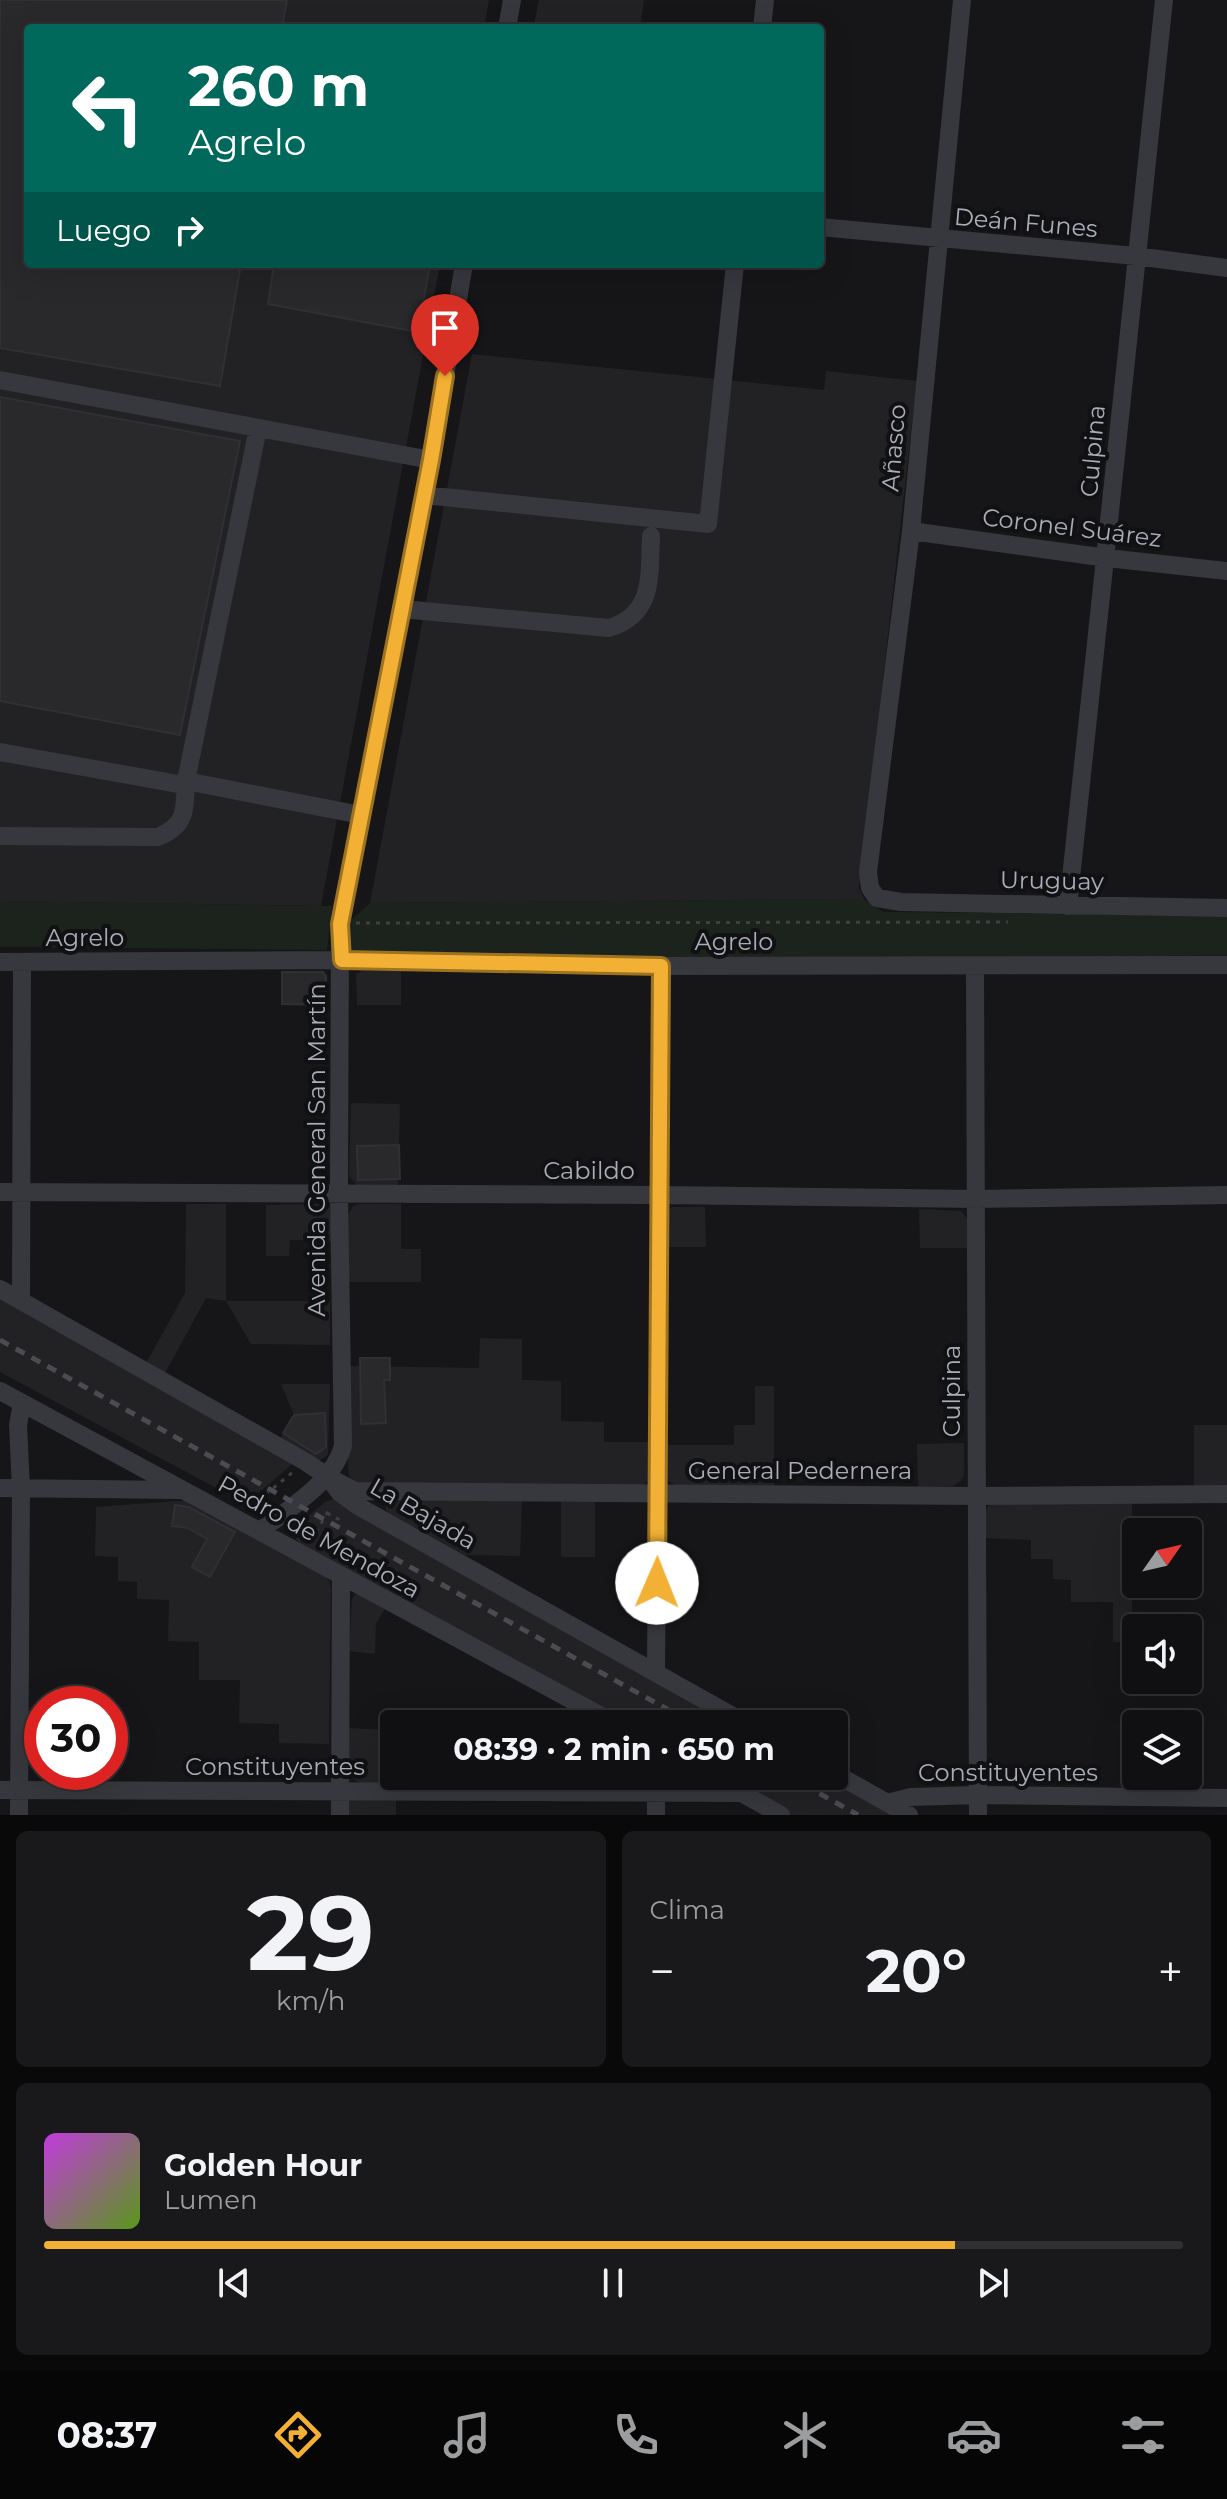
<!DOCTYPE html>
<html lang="es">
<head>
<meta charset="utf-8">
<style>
  :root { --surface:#101012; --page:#19191b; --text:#f1f3f6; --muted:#9c9d9f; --line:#303032; --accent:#f2b134 }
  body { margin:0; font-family:Montserrat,sans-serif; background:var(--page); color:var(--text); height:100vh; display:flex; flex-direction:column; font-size:30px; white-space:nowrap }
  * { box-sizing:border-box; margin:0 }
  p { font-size:26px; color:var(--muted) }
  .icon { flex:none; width:44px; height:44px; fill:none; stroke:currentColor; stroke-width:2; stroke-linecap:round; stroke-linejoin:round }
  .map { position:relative; height:1815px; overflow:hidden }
  .drawer { display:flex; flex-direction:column; gap:16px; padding:16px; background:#09090a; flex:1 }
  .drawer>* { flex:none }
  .guide { position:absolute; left:24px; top:24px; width:800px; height:244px; border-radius:8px; box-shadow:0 8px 32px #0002,0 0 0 2px var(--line); background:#00695c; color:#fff; overflow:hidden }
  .needle { width:52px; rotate:56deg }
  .buttons { position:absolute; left:1122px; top:1518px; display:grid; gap:16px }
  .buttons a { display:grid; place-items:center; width:80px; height:80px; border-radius:8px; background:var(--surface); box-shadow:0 8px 32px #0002,0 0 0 2px var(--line); font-size:40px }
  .speed { position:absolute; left:24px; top:1686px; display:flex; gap:16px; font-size:40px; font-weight:700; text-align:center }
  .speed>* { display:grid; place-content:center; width:104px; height:104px; border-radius:50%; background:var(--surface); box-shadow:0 8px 32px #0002,0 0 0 2px var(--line); line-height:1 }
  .speed .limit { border:12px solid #d22; background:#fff; color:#111 }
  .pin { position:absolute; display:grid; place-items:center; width:68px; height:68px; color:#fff; margin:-82px -34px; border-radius:50% 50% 50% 0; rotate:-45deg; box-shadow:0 0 8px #0007 }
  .pin .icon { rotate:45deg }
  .me { position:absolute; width:88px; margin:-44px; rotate:1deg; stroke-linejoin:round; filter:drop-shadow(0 0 6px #0008) }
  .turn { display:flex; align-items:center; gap:28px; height:168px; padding:0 32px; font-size:36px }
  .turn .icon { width:104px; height:104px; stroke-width:2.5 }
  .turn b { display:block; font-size:56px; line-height:68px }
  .then { display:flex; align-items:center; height:76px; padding:0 32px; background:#0003; gap:16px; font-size:30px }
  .big { font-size:60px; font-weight:700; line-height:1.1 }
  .drawer .widget { flex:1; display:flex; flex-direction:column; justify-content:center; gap:12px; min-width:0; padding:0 28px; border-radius:12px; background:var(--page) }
  .drawer .dial { align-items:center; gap:0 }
  .dial b { font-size:104px; line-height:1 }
  .song { display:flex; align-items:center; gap:24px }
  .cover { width:96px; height:96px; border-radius:12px; background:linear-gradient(135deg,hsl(290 70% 55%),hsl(90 70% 35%)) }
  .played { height:8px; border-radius:4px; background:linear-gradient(90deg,var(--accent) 80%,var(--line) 80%) }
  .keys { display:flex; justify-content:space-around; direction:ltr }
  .heat { display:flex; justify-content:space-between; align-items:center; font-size:44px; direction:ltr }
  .drawer .tiles { flex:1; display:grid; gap:16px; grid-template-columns:1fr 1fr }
  .widget:last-child { grid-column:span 2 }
  .trip { position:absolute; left:380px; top:1710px; width:468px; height:80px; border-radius:8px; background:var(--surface); box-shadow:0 8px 32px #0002,0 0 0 2px var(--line); font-weight:700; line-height:80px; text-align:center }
  .tabs { display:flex; height:128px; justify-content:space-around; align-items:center; background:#060607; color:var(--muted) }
  .tabs .icon { width:56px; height:56px }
  .tabs .selected { color:var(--accent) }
  .tabs b { font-size:36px; color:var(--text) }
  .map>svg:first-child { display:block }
</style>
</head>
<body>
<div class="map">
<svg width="1227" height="1815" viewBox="0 0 1227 1815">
  <rect width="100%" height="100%" fill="#161618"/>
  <!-- built -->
  <path fill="#222225" d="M0,0H489L484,28H28V264H440L321,906L0,901Z
    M539,0H644L640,28H533Z
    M472,354L824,390L826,371L917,381L859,888L864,899L370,903Z
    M362,971H401V1005H357L356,974Z
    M351,1103L400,1104L398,1189L359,1187L352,1180L349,1176Z
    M186,1204H226V1301H330V1345L251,1344L226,1301L206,1298L164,1375L145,1365L185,1293Z
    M324,1204L330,1208L331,1214V1241L290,1240L289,1256H266V1205Z
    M359,1204H401V1249H421V1282H349L348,1215L353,1206Z
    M672,1207H705L706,1247H665L667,1210Z
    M919,1209L961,1211L968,1220V1248H920Z
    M0,1295L298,1459L246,1504L0,1372Z
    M480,1338L522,1339V1380L561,1381V1421L604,1422V1442H649V1478L647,1482L642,1485H359L350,1478L348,1471L349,1366L479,1368Z
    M281,1384H330L328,1455L320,1460H313L279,1440L294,1415Z
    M755,1386H774V1486L676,1485L666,1480L662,1445H734V1425H755Z
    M1194,1425H1227V1488L1194,1487Z
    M964,1443V1476L961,1481L953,1486L918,1487L917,1444Z
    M389,1498L522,1501L520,1556L465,1555L387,1512L384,1504Z
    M333,1499L339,1500L734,1724H623L298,1543L293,1532L296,1527L325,1502Z
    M190,1500L324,1573L329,1581L331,1588L329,1744L279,1743V1724L239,1723L240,1680H199V1642L168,1641L169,1600L137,1599V1582L118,1581V1557L95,1556L96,1507Z
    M561,1502H595V1557H561Z
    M993,1502H1132V1642H1113V1602H1071V1580L1053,1579V1559H1031V1540L983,1538V1511Z
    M358,1591L387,1605L376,1624L375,1654L349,1651L352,1599Z
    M346,1728L394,1730V1746L385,1747L384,1784H360L350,1776L347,1769Z
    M717,1776H828L899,1815H787Z
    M351,1799H396V1815H343L347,1801Z"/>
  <!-- green -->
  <path fill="#1c231d" d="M864,899L883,912L1227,915V955L859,961L351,956L347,948L348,923L370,903Z
    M0,901L321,906H332L327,950L0,947Z"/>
  <!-- building -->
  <path fill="#29292c" stroke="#303034" stroke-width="2" d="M0,0H287L282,28H28V264H241L220,386L0,348Z
    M274,264H430L418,332L268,304Z
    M0,397L240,441L180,735L0,701Z
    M282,972H323L326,976V1005L282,1004Z
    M399,1145L400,1179L358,1180L357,1146Z
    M360,1358H390V1380H384L386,1423L361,1424Z
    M325,1413L326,1447L316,1454L283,1433L294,1415Z
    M175,1505L189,1507L235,1532L210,1577L192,1567L207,1539L188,1528L172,1526Z"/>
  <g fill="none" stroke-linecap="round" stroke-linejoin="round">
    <!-- path -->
    <path stroke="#3d3f44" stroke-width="3" stroke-dasharray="4 6" stroke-linecap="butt" d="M356,923L1008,922
      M250,1507L293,1472
      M327,1513L342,1521
      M315,1531L326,1537
      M311,1541L331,1506"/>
    <!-- minor -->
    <path stroke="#37383d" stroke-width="18" d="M962,0L911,531L868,872L870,888L877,898L901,902L1227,908
      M507,28L512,0
      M762,28L765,0
      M820,227L1136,256L1227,268
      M0,380L431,460
      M424,495L708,524L735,264
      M911,531L1107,558L1227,571
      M402,609L609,628C655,614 649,575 651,536
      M0,752L178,784L186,781L258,428
      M0,836L158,837C188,824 184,810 186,781L361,815
      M1068,906C1102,604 1131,302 1164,0
      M0,962L342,960L661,966L1227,965
      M975,967L978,1815
      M0,1192L660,1195L977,1199L1227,1195
      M0,1289L306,1462L328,1477L340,1493L358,1506L747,1724
      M21,1300L22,962
      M0,1391L616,1724
      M328,1477L355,1491L976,1496L1227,1494
      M0,1488L179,1490
      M260,1531C289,1508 333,1483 343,1446L339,1195L340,924L431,460L464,264
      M656,1672L661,966
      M834,1773L909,1815
      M656,1776V1815
      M711,1776L781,1815
      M0,1790L741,1793
      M887,1803L911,1797L977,1795L1227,1798
      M19,1815L21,1489L18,1425L22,1403
      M340,1815L341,1576"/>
    <!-- rail -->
    <path stroke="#4a4c52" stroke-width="5" stroke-dasharray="10 8" stroke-linecap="butt" d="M0,1340L694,1724
      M770,1776L794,1790
      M788,1776L858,1815"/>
  </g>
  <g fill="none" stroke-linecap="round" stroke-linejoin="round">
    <defs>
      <path id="route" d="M445,376L431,460L340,924L342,960L661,966L657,1583"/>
    </defs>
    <!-- route casing -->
    <use href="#route" stroke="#9d7322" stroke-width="20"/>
    <!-- route -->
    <use href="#route" stroke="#f2b134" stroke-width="14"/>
  </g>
  <g text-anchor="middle" stroke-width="8" stroke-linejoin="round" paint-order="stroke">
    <!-- street labels -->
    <g font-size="24" fill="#a8adb8" stroke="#111113">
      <text transform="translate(1026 223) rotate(5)" y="8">Deán Funes</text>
      <text transform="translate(894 448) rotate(-85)" y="8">Añasco</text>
      <text transform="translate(1093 451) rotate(-85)" y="8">Culpina</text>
      <text transform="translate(1072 528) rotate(7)" y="8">Coronel Suárez</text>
      <text transform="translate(1052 881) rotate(1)" y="8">Uruguay</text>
      <text x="85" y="946">Agrelo</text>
      <text x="734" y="950">Agrelo</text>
      <text transform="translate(317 1150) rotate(-90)" y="8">Avenida General San Martín</text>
      <text x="589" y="1179">Cabildo</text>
      <text transform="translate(952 1391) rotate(-90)" y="8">Culpina</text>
      <text x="800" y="1479">General Pedernera</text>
      <text transform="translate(423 1514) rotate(30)" y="8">La Bajada</text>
      <text transform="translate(319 1537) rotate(29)" y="8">Pedro de Mendoza</text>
      <text x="275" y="1775">Constituyentes</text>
      <text x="1008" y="1781">Constituyentes</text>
    </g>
  </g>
</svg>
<div class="buttons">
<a><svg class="needle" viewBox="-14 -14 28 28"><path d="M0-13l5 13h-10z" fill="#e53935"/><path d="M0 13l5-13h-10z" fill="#9c9d9f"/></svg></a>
<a><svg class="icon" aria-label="sound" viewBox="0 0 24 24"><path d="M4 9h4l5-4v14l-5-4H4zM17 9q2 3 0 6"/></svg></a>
<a><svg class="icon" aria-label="layers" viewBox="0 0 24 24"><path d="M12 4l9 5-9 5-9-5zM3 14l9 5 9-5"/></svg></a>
</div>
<div class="speed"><div class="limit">30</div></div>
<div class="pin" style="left:445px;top:376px;background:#d93025"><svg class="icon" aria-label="arrive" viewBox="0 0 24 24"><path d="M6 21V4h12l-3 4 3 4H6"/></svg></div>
<svg class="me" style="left:657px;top:1583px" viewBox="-20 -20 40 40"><circle r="19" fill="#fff"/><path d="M0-13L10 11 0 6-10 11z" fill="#f2b134"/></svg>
<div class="trip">08:39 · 2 min · 650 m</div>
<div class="guide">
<div class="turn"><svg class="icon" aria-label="left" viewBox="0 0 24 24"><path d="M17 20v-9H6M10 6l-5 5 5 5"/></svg><div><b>260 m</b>Agrelo</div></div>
<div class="then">Luego<svg class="icon" aria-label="right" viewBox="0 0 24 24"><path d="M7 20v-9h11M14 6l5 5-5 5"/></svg></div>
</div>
</div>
<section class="drawer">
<div class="tiles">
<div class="widget dial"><b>29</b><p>km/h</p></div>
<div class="widget"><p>Clima</p>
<div class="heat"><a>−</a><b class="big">20°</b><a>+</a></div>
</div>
<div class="widget">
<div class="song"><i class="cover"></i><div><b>Golden Hour</b><p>Lumen</p></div></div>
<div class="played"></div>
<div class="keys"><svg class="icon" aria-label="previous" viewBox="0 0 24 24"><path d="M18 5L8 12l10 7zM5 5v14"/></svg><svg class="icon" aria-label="pause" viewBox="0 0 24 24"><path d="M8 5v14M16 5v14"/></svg><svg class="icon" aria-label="next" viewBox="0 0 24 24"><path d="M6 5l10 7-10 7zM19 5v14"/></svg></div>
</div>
</div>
</section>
<nav class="tabs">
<b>08:37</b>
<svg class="icon selected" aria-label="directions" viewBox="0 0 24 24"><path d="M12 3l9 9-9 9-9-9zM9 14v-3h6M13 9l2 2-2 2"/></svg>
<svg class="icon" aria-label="music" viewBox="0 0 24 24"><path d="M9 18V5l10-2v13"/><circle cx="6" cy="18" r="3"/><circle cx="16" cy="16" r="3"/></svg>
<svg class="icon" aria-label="phone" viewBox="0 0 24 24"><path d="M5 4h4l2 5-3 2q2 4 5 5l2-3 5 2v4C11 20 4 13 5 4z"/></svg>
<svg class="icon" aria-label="climate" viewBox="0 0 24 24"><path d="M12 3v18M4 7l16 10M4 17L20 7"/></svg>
<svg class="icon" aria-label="car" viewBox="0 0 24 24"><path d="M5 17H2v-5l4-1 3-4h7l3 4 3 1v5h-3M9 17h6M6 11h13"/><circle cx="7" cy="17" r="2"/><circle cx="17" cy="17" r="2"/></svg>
<svg class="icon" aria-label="filters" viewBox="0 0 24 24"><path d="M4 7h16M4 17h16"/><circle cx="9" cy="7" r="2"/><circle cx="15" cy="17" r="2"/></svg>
</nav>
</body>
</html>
